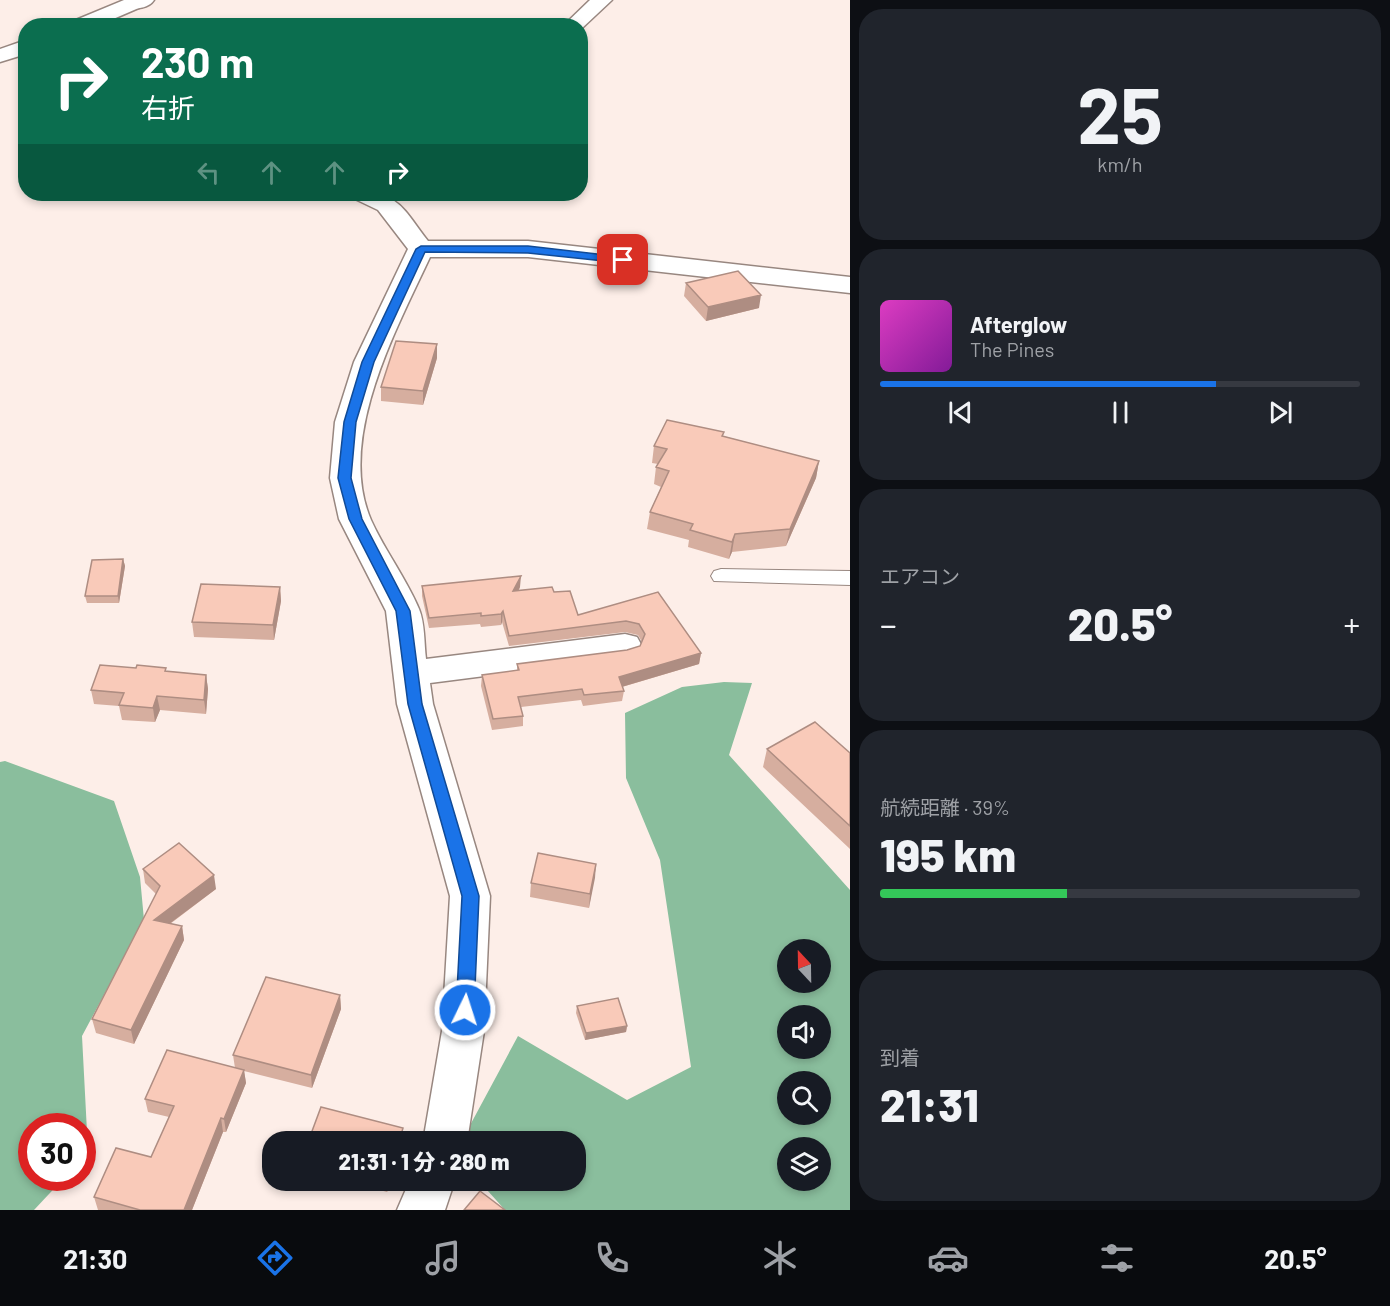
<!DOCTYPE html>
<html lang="ja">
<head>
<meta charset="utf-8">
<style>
  :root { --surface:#171b24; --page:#20242c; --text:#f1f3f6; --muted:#9ea1a6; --line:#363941; --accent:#1a73e8 }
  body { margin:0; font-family:Barlow,"Noto Sans JP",sans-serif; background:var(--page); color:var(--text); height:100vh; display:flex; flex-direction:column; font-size:22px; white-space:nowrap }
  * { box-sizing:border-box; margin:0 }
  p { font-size:20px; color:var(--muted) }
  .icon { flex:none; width:33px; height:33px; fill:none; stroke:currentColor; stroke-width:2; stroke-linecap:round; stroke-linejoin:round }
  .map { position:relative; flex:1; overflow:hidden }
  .details { display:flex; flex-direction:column; gap:9px; padding:9px; background:#0d0f14; width:540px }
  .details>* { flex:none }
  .hud { position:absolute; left:18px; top:18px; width:570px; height:183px; border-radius:24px; box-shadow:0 3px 9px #0003; background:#0b6e4f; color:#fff; overflow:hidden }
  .needle { width:39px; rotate:338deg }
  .fabs { position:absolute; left:777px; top:939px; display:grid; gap:12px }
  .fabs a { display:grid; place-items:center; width:54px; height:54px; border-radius:50%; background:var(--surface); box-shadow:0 3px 9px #0003; font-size:30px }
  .speed { position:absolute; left:18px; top:1113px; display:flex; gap:12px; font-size:30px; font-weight:700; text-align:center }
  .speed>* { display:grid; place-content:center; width:78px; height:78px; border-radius:50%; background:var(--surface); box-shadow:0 3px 9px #0003; line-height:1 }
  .speed .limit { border:9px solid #d22; background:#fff; color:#111 }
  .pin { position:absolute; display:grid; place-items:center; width:51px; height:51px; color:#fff; margin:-26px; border-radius:12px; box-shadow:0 3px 9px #0006 }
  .me { position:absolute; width:66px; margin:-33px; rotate:4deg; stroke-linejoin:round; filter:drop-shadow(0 0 4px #0008) }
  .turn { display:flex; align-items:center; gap:21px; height:126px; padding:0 24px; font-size:27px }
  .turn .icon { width:78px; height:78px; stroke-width:2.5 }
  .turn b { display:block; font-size:42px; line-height:51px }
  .lanes { display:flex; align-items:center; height:57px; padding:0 24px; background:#0003; justify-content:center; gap:30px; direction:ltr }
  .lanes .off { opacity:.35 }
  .big { font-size:45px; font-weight:800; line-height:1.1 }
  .details .tile { flex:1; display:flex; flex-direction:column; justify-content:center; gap:9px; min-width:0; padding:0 21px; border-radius:24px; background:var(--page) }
  .details .dial { align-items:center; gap:0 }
  .dial b { font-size:78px; line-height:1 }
  .song { display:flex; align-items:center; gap:18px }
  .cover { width:72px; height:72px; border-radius:9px; background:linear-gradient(135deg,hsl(310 70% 55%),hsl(290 70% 35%)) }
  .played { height:6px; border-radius:3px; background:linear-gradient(90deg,var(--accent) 70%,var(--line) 70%) }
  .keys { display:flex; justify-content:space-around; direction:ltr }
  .heat { display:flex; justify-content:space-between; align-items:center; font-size:33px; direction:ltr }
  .charge { height:9px; border-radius:4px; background:linear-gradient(90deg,#34c759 39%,var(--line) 0) }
  .trip { position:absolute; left:262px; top:1131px; width:324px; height:60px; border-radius:24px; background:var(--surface); box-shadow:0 3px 9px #0003; font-weight:800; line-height:60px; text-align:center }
  .tabs { display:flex; height:96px; justify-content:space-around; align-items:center; background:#090b0e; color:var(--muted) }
  .tabs .icon { width:42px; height:42px }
  .tabs .current { color:var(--accent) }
  .tabs b { font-size:27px; color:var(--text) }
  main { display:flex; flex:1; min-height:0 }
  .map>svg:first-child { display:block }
</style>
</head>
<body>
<main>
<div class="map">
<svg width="850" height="1210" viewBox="0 0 850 1210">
  <rect width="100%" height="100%" fill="#fdeee8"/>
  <!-- forest -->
  <path fill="#8abe9d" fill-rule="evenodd" d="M724,682L752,683L729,755L850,890V1210H505L479,1181L576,1180V1142H461L518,1036L627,1100L691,1067L660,860L626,778L625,713L682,687ZM788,950H820V982H788ZM788,1016H820V1048H788ZM788,1082H820V1114H788ZM788,1148H820V1180H788Z
    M5,761L114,801L140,877L144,920L82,1036L88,1151L83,1158L82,1126H32V1178H64L34,1210H0V762Z"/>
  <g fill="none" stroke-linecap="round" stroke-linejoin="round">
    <defs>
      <path id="service" d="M721,569L850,571V585L714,581L711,576L714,571Z"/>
      <path id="minor" d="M124,0H142L144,3L141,7L97,26H68L71,22Z
        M590,0H612L580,30V26H563Z
        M26,40V54L0,62V49Z
        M352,194C398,189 403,209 428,241H528L850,277V293L528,257H430C396,330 336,439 371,520C385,551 406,578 419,609C425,623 424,643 426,659L625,634L637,637L642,646L637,655L625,658L430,683L433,704L490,896L484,1031L467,1142H423L442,1031L450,896L397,704L386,611L339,519L330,478L335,422L354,362L408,249L378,210L355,199Z
        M410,1180H455L445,1210H397Z"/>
      <path id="tertiary" d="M126,0H154C149,8 136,10 127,7L124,3Z"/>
    </defs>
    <!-- service casing -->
    <use href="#service" stroke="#988780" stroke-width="2"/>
    <!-- minor casing -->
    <use href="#minor" stroke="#988780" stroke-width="3"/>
    <!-- tertiary casing -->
    <use href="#tertiary" stroke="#988780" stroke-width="3"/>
    <!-- service -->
    <use href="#service" fill="#fff" fill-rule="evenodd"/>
    <!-- minor -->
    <use href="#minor" fill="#fff" fill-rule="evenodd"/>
    <!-- tertiary -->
    <use href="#tertiary" fill="#fff" fill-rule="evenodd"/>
  </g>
  <!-- wall -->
  <path fill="#d6ae9f" d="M686,283L759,308L706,321L684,296Z
    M437,344V358L423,405L381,401V387Z
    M724,432L723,436L819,461L816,478L786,546L732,552L729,559L688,547L689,540L647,529L650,512L661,487L654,484L656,467L658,464L652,463L654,446Z
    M123,559L125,566L119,603H87L85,596Z
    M422,586L520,587L519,590L554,592L578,615L658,592L701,653L699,664L622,687L624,691L622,701L583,706L581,700L521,707L523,716V726L492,730L481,686L482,675L517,671V664L627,650L640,646L642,642L638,635L625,632L509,646L502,622L501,625L481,627L480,624L429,628L422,596Z
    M280,587L281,601L274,640L194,637L192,622Z
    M167,671L206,675L208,689L206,714L160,710L155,722L122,720L119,706L94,704L91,690Z
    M767,749L850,753V849L763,767Z
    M596,864L589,908L530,897L531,883Z
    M143,869L216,889L170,924L182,926L184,940L134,1044L96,1033L92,1019L156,894L145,883Z
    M340,995L341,1009L312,1088L244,1071L246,1083L226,1132H223L192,1210H98L94,1197L151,1157L169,1117L148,1112L145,1099L235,1068L233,1055Z
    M577,1006L627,1026L626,1032L585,1040L576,1013Z
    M344,1180H391L387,1192Z"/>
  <!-- shaded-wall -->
  <path fill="#ae8d82" d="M761,295L759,308L706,321L708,307Z
    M437,344V358L423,405V391Z
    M819,461L816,478L786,546L790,529Z
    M735,534L732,552L729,559L732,542Z
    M123,559L125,566L119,603L118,596Z
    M521,576L520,587L513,601V591Z
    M280,587L281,601L274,640L273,625Z
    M503,611L502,622L501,625V614Z
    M701,653L699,664L618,688L619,677Z
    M206,675L208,689L206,714L204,700Z
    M157,696L160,710L155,722L153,708Z
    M596,864L595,878L589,908L590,894Z
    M214,875L216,889L157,933L154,920Z
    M182,926L184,940L134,1044L131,1030Z
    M340,995L341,1009L312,1088L311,1075Z
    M627,1026L626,1032L585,1040L586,1033Z
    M244,1070L246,1083L226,1132L224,1119Z
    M221,1118L223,1132L192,1210H184Z
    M403,1128V1141L399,1142Z
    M387,1180H391L387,1192Z"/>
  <!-- building -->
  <path fill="#f9cab9" stroke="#ae8d82" stroke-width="1.5" d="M738,271L761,295L708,307L686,283Z
    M396,341L437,344L423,391L381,387Z
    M667,420L724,432L722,436L819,461L790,529L735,534L732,542L690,530L693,524L650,512L669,471L656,467L667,449L654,446Z
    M123,559L118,596H85L92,560Z
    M521,576L513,591L552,587L554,592L570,591L578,615L658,592L701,653L619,677L624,691L584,695L582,689L518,697L523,716L493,719L482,675L519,670L517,664L627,650L640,646L645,634L639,624L626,621L509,636L503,611L501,614L481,616V613L429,618L422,586Z
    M201,584L280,587L273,625L192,622Z
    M100,665L136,668L137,665L166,668L165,671L206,675L204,700L157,696L153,708L119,705L124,693L91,690Z
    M815,722L850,753V826L767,749Z
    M179,843L214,875L154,920L182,926L131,1030L92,1019L160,886L143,869Z
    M538,853L596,864L590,894L531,883Z
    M266,977L340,995L311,1075L233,1055Z
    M618,998L627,1026L586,1033L577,1006Z
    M167,1050L244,1070L224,1119L221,1118L184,1210H140L94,1197L116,1148L151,1157L174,1106L145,1099Z
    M321,1107L403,1128L399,1142H308Z
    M480,1191L505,1210H464Z"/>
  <!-- route -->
  <path fill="#1a73e8" stroke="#114b97" stroke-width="1.5" d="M421,246H528L623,257L628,260L623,263L528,253L425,252L374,362L356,422L351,478L362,519L410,611L422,704L479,896L474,1010L471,1015L465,1017L459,1015L456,1010L462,896L408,704L396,611L349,519L338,478L344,422L362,362L416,249Z"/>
</svg>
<div class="fabs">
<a><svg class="needle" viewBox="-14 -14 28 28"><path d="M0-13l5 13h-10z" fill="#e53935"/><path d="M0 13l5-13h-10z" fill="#9ea1a6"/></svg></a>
<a><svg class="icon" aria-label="sound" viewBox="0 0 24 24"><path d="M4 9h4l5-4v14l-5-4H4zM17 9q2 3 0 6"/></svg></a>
<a><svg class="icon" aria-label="search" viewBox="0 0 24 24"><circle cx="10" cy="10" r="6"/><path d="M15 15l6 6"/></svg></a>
<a><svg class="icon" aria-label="layers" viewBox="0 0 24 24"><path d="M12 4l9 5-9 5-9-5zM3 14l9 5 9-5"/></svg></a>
</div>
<div class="speed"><div class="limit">30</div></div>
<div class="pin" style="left:623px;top:260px;background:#d93025"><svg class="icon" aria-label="arrive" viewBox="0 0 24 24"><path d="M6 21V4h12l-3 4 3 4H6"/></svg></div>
<svg class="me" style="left:465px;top:1010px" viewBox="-20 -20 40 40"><circle r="17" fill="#1a73e8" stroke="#fff" stroke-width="3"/><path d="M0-11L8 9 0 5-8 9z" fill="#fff"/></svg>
<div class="trip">21:31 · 1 分 · 280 m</div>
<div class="hud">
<div class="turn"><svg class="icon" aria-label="right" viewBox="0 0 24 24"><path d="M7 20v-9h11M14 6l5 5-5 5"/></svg><div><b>230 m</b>右折</div></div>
<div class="lanes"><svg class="icon off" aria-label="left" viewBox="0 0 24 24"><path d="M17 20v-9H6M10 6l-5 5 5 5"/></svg><svg class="icon off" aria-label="ahead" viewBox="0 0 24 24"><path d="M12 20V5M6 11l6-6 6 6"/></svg><svg class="icon off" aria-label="ahead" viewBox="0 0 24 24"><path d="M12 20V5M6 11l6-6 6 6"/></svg><svg class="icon" aria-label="right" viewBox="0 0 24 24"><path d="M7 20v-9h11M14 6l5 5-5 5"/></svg></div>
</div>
</div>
<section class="details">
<div class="tile dial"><b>25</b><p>km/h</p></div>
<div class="tile">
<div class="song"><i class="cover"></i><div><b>Afterglow</b><p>The Pines</p></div></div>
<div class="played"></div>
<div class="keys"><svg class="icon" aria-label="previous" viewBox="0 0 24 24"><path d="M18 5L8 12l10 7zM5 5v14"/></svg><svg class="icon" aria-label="pause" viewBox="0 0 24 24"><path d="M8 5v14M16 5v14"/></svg><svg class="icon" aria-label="next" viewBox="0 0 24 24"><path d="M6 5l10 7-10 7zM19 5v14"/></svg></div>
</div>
<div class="tile"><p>エアコン</p>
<div class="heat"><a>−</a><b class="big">20.5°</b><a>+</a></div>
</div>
<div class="tile"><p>航続距離 · 39%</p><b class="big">195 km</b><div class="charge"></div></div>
<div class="tile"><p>到着</p><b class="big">21:31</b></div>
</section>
</main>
<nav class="tabs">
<b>21:30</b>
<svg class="icon current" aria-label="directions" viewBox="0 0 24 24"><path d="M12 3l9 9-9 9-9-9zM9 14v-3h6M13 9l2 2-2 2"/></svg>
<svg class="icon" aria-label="music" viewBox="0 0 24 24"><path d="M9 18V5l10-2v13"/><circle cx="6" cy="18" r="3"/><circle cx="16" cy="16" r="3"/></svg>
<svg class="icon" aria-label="phone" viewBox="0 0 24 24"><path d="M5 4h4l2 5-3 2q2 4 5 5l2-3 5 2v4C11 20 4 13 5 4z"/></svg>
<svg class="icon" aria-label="climate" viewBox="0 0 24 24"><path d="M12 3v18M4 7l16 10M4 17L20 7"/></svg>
<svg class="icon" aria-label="car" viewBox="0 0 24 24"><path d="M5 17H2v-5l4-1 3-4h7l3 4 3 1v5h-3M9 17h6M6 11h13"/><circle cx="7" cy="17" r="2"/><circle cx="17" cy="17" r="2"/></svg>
<svg class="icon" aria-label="filters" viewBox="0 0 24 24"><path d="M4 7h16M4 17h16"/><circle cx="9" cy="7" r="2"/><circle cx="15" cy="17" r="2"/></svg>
<b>20.5°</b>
</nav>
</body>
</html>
